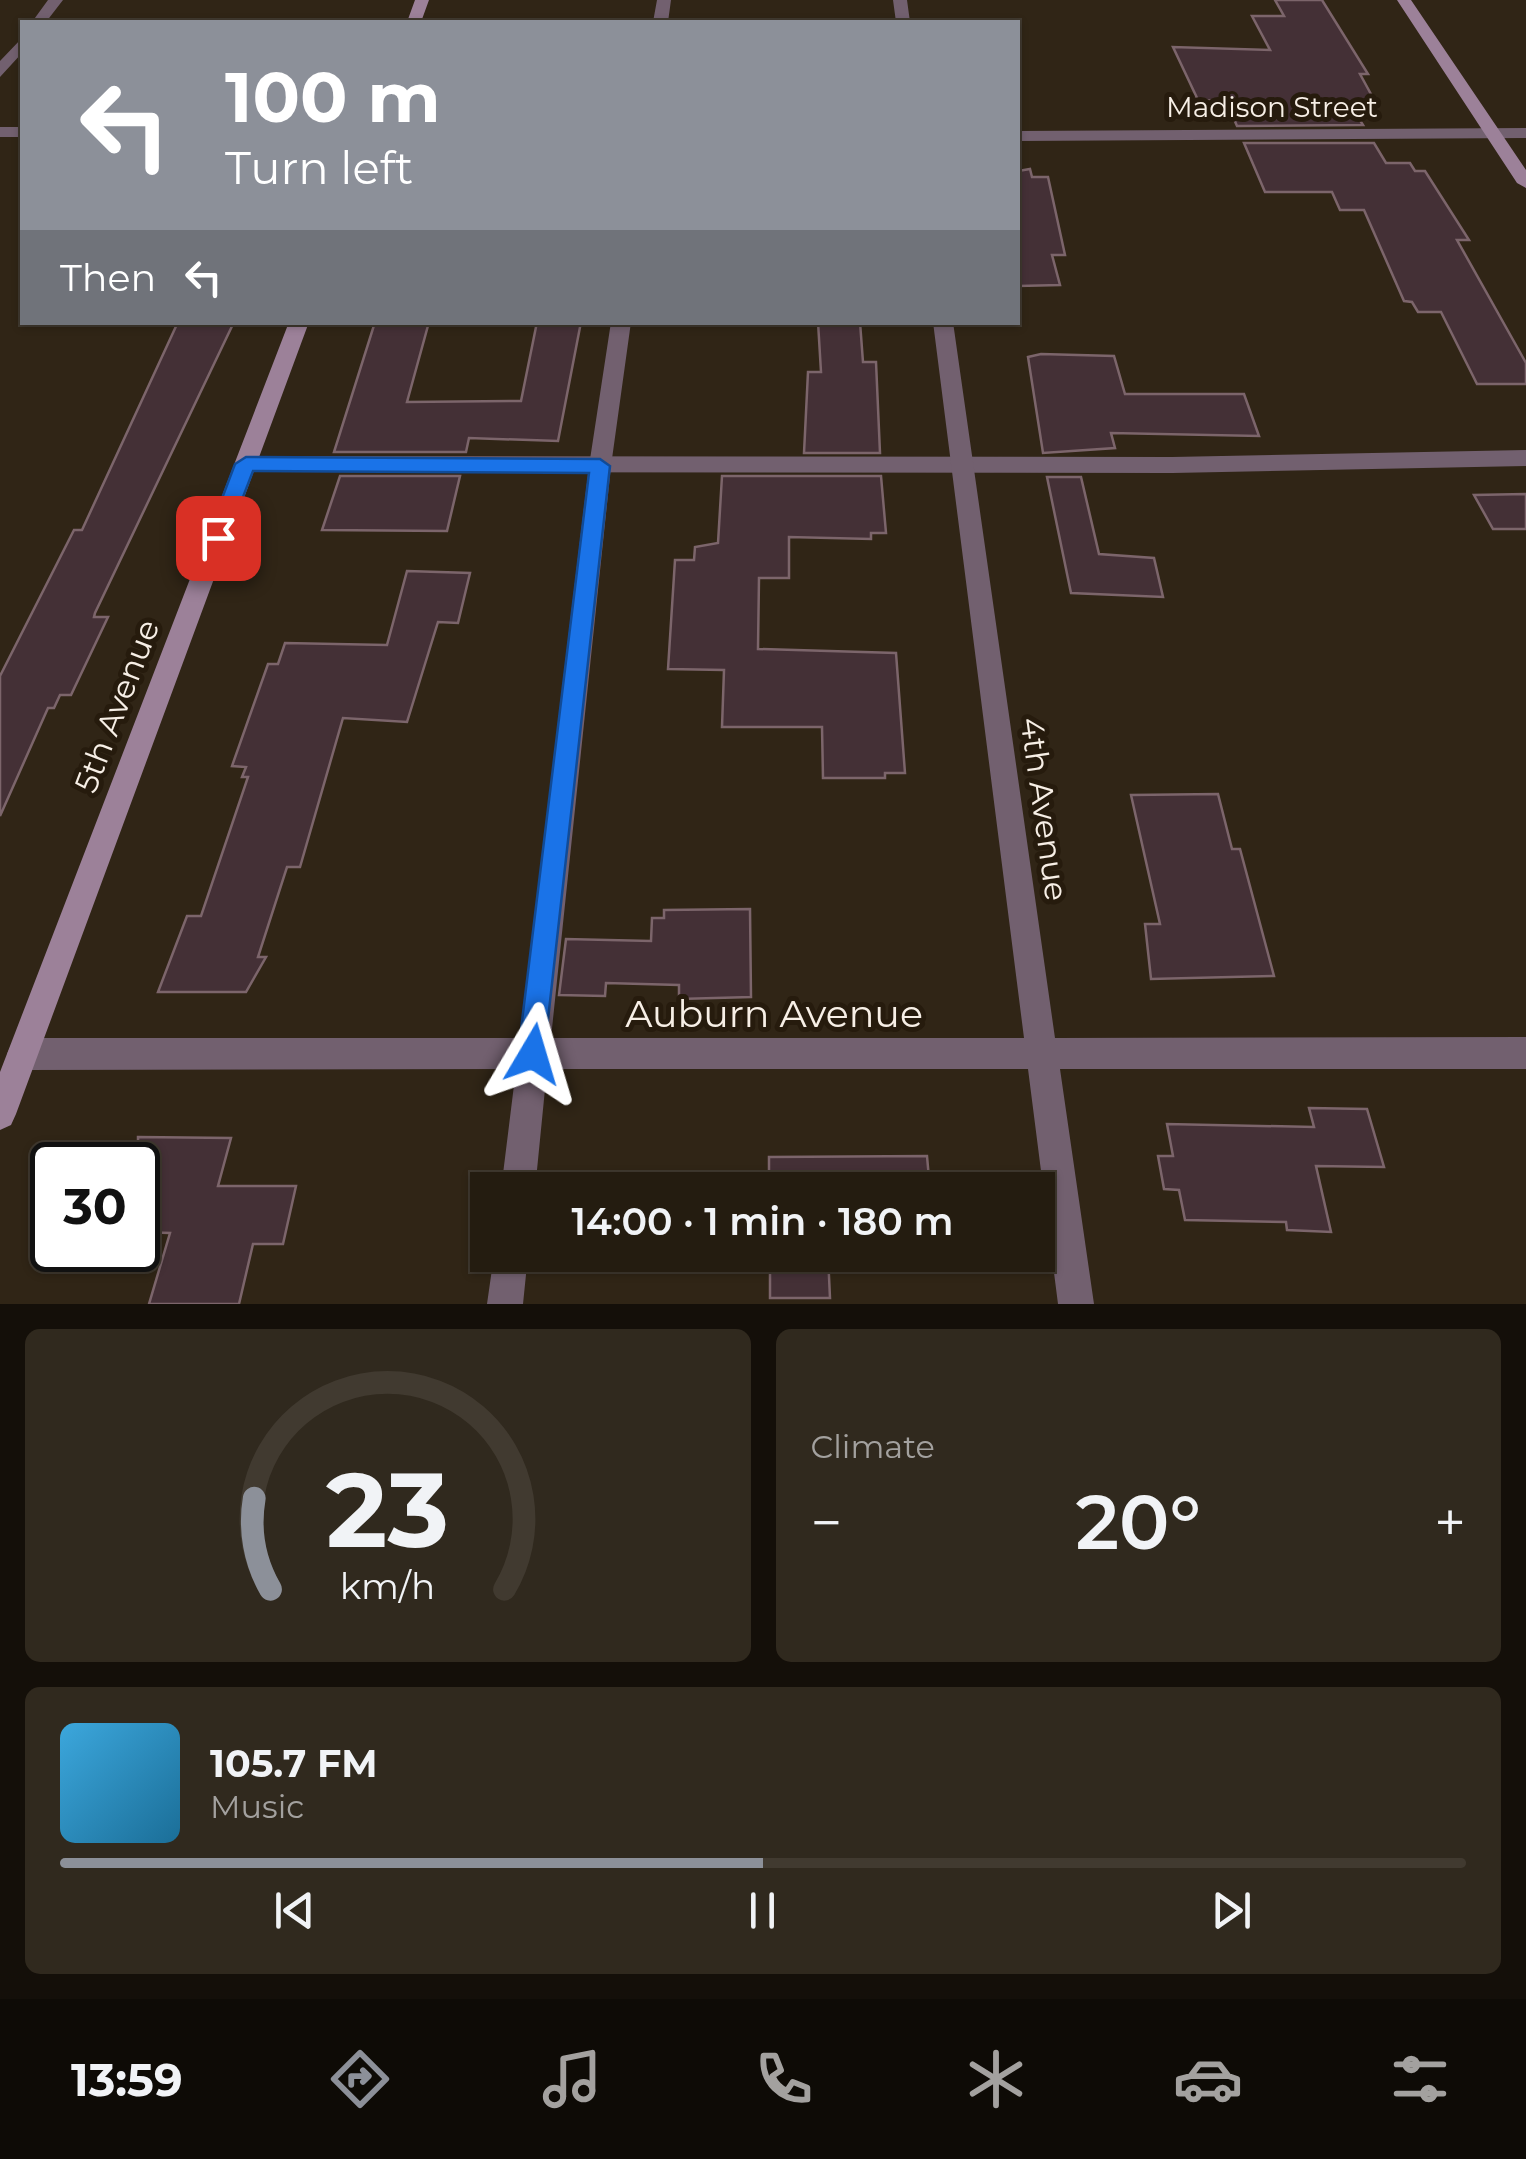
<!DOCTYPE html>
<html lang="en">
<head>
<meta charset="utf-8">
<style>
  :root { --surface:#241c10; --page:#30291e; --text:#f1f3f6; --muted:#a3a19f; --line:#413a30; --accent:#8c9099 }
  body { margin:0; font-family:Montserrat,sans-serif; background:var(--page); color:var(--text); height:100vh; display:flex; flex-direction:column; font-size:38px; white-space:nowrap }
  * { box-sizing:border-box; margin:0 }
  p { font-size:32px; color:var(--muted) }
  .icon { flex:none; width:55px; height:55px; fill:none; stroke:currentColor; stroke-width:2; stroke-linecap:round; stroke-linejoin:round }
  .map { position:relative; height:1304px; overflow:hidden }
  .panel { display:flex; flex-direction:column; gap:25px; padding:25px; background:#140f09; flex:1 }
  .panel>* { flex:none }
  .guide { position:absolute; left:20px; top:20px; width:1000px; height:305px; border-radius:0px; box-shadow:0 2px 8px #0004,0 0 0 2px var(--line); background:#8c9099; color:#fff; overflow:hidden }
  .speed { position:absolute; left:30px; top:1142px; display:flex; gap:20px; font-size:50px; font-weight:700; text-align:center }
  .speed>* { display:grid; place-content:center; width:130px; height:130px; border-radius:50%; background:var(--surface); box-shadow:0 2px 8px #0004,0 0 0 2px var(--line); line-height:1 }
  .speed .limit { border:5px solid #111; border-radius:15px; background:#fff; color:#111 }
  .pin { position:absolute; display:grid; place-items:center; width:85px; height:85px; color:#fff; margin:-42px; border-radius:20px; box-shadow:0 5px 15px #0006 }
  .me { position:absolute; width:110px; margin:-55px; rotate:7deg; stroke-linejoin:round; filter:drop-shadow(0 0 8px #0008) }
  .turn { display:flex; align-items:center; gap:35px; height:210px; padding:0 40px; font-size:45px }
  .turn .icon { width:130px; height:130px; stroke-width:2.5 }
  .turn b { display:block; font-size:70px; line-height:85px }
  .then { display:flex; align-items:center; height:95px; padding:0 40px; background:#0003; gap:20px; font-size:38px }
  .big { font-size:75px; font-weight:600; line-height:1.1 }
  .panel .tile { flex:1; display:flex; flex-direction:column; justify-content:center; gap:15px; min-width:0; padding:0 35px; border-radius:15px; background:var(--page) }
  .panel .dial { align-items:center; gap:0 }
  .dial svg { height:260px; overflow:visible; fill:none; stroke:var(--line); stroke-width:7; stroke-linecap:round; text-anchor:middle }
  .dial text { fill:var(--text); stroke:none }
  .song { display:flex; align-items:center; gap:30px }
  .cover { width:120px; height:120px; border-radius:15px; background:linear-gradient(135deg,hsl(200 70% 55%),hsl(200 70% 35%)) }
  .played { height:10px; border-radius:5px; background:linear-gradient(90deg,var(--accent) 50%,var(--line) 50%) }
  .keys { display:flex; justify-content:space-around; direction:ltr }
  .heat { display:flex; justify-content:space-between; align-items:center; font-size:55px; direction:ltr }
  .panel .tiles { flex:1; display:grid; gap:25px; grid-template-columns:1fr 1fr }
  .tile:last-child { grid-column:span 2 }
  .trip { position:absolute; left:470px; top:1172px; width:585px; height:100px; border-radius:0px; background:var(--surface); box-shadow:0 2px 8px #0004,0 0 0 2px var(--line); font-weight:600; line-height:100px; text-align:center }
  .tab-bar { display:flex; height:160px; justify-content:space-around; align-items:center; background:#0e0b06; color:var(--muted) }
  .tab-bar .icon { width:70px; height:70px }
  .tab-bar .active { color:var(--accent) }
  .tab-bar b { font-size:45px; color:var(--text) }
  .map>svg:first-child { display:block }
</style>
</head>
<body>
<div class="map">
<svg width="1526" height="1304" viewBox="0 0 1526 1304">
  <rect width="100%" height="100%" fill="#302516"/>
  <!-- building -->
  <path fill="#443036" stroke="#7c656b" stroke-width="2.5" d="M1275,0H1322L1368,74H1360L1372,96L1356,114L1363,125L1237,126L1226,101L1198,100L1173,47L1270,50L1252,16H1284Z
    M1244,143H1374L1386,163H1410L1415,171H1425L1469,240H1457L1526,363V384H1477L1441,312H1418L1412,302L1404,301L1364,210H1340L1332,192H1265Z
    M1030,169L1032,177H1048L1065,255H1052L1060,285L1018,286V171Z
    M178,322H234L95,613L94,617H108L71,695H60L54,708H48L0,816V676L74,530H82Z
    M375,322H429L407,402L521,401L537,322H581L558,441L469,438L466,452H334Z
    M818,322H860L863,362H876L880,453H804L808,372H821Z
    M1041,354L1114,356L1125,394H1244L1259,436L1111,433L1115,448L1043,453L1028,357Z
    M340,476H460L447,531L322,530Z
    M722,476H881L886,533H871V539L789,537V578H759L758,649L896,653L905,773H885V778H823L822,727H722L724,670L668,669L675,560H694L695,547L718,543Z
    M1047,477H1081L1099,554L1154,558L1163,597L1071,593Z
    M1526,494V529H1493L1474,495Z
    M407,571L470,573L458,623L438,622L407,722L343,718L300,867H287L258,957H266L246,992H158L187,916H201L248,777H242L246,767L232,766L268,664H278L285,643L387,645Z
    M1218,794L1232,849H1240L1274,976L1151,979L1145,924H1160L1131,795Z
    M750,909L751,997L679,999V985L606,983L605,996L559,995L566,939L651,941L652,918H664V910Z
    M1309,1108L1367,1109L1384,1167L1316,1166L1331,1232L1287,1230L1286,1222L1185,1220L1179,1190L1164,1189L1158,1156H1173L1167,1124L1314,1127Z
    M138,1137L231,1138L218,1186H296L283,1244H253L239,1304H149L170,1233L138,1232Z
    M927,1156L930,1190H769V1157Z
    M770,1255H828L830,1298H770Z"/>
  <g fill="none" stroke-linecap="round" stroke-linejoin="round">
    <!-- lane -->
    <path fill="#72606f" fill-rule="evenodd" d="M1526,450V466L1172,473L245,472L234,464L245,456L1172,457Z"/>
    <!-- street -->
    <path fill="#72606f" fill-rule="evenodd" d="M48,0H63L46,22H32Z
      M657,0H671L668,22H653Z
      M893,0H907L910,22H896Z
      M22,38V53L0,77V61Z
      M0,127H22V137H0Z
      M1526,128V138L1018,141V131Z
      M611,322H631L611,466L551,1038H1024L933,322H953L1055,1038L1526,1037V1069H1060L1094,1304H1058L1028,1069H547L535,1190H501L516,1069L23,1070L12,1065L7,1054L12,1043L23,1038H520L589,466Z
      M494,1255H528L523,1304H487Z"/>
    <!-- secondary -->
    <path fill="#9c8199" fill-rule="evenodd" d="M415,0H429L421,22H407Z
      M1397,0H1411L1526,170V188L1517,183Z
      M289,322H309L16,1114L11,1125L0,1130V1072Z"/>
  </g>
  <!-- route -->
  <path fill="#1a73e8" stroke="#114b97" stroke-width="2.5" d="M246,457L600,459L610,466L543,1064L533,1068L523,1064L518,1054L589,473L253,471L225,544H210L207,538L235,464Z"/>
  <g text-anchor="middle" stroke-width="10" stroke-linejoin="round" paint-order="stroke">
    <!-- far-street labels -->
    <g font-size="28" fill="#f7efe6" stroke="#261b0d">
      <text x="1272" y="117">Madison Street</text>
    </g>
    <!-- street labels -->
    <g font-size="32" fill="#f7efe6" stroke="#261b0d">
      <text transform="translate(117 706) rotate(-69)" y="11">5th Avenue</text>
      <text transform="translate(1044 809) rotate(82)" y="11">4th Avenue</text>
    </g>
    <!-- near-street labels -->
    <g font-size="38" fill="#f7efe6" stroke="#261b0d">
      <text x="774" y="1027">Auburn Avenue</text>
    </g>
  </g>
</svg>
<div class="speed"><div class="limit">30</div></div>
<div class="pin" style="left:218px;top:538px;background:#d93025"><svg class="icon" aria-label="arrive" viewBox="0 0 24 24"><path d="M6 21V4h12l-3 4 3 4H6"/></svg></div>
<svg class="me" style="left:533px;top:1054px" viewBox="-20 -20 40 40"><path d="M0-17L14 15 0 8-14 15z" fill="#1a73e8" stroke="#fff" stroke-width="4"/></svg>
<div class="trip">14:00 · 1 min · 180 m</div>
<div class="guide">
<div class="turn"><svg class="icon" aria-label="left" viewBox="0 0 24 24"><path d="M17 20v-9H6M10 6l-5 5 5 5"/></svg><div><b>100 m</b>Turn left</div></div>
<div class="then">Then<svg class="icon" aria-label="left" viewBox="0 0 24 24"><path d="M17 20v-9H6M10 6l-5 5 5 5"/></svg></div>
</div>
</div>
<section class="panel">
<div class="tiles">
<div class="tile dial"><svg viewBox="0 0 100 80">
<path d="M14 69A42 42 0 1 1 86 69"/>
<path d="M14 69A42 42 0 0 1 9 41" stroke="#8c9099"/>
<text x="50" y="56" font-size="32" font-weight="700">23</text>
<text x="50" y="72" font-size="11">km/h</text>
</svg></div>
<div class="tile"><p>Climate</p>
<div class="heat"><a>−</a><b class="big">20°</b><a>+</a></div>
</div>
<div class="tile">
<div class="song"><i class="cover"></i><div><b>105.7 FM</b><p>Music</p></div></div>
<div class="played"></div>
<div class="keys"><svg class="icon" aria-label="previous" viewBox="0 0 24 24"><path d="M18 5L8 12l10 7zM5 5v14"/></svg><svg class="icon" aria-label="pause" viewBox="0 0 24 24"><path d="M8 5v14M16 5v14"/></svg><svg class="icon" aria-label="next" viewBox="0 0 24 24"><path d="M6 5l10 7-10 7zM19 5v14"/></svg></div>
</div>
</div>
</section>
<nav class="tab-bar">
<b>13:59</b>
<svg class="icon active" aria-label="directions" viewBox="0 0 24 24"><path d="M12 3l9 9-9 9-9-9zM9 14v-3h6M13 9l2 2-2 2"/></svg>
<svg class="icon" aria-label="music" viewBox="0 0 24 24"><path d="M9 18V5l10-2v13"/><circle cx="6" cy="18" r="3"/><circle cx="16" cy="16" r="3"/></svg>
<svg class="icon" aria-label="phone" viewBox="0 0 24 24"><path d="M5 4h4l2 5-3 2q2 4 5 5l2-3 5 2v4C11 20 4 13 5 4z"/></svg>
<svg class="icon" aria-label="climate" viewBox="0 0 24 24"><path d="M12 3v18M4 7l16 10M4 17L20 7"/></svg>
<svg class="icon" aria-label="car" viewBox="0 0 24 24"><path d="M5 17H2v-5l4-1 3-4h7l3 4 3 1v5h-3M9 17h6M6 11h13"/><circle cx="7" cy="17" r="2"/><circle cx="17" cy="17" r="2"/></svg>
<svg class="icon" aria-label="filters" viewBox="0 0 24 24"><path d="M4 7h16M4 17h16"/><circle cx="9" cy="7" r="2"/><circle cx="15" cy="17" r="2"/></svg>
</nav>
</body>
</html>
